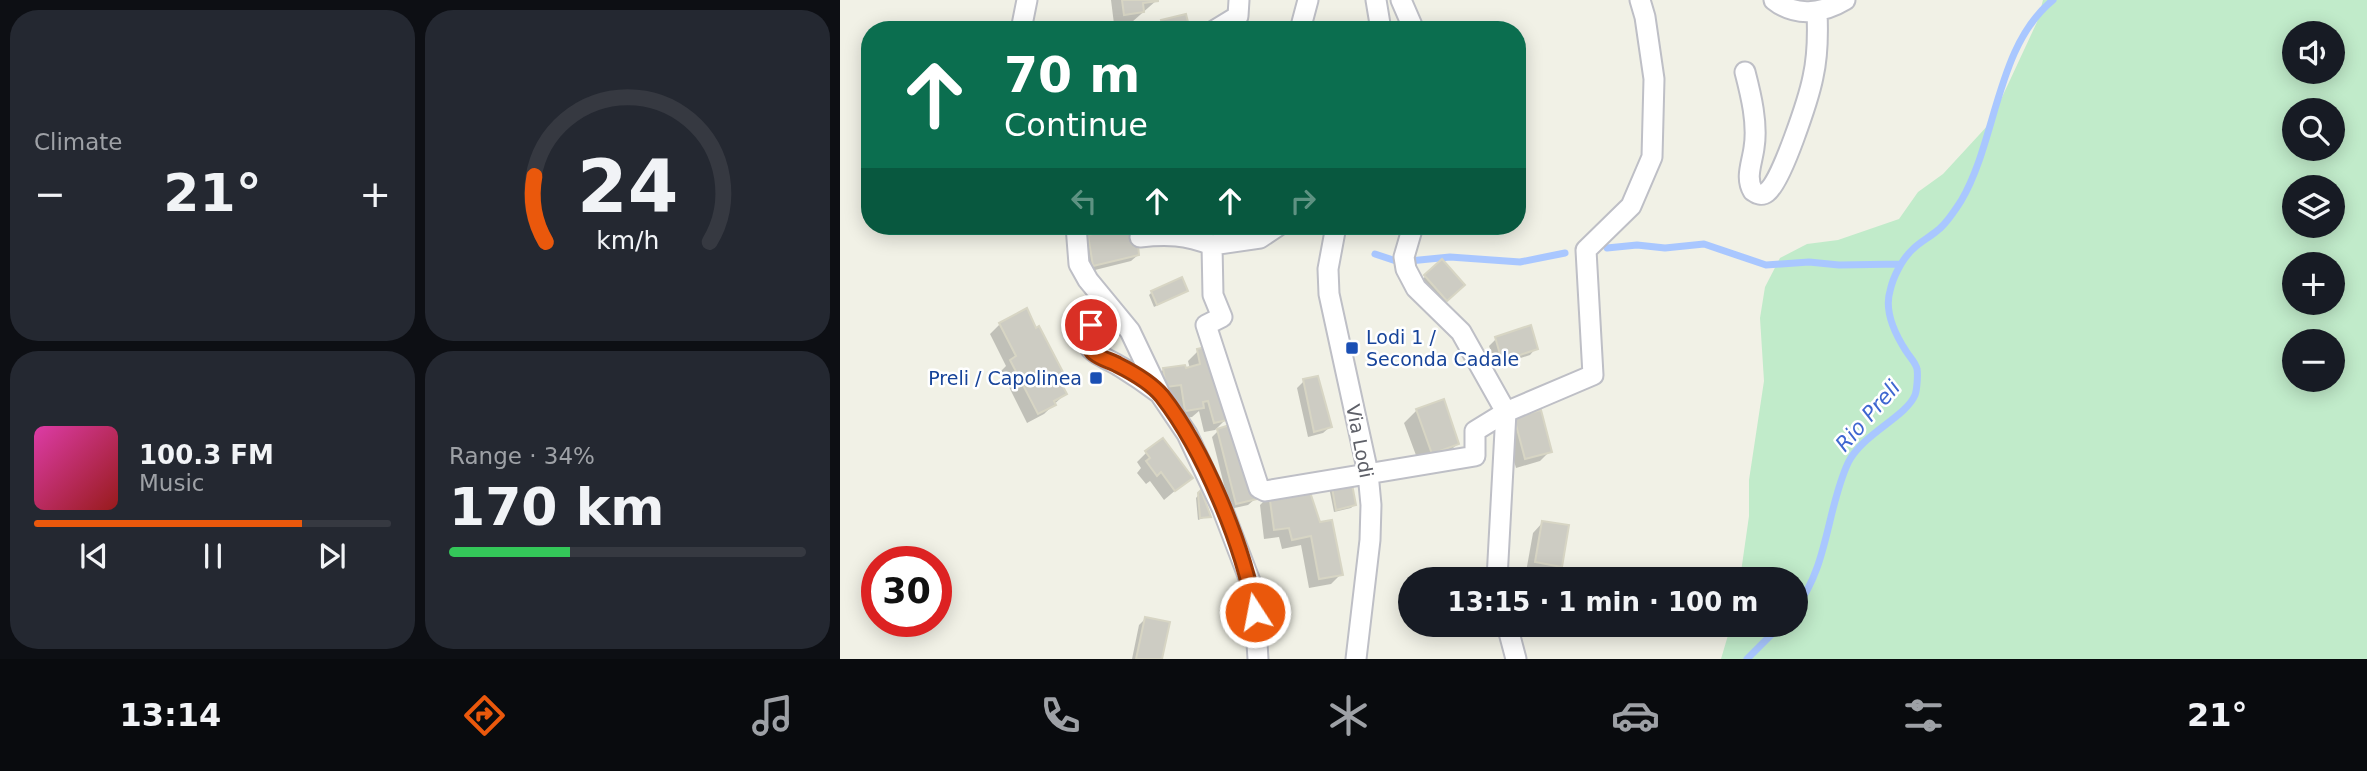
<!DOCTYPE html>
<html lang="en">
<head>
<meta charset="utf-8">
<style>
  :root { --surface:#171b24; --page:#242831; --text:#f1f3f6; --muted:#9ea1a6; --line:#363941; --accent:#ea580c }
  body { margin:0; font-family:"DejaVu Sans",sans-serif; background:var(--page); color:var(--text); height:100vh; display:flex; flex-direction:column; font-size:26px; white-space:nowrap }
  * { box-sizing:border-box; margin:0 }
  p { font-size:23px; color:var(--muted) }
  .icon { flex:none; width:38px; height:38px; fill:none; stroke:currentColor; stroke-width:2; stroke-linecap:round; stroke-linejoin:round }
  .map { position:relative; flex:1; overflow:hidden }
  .panel { display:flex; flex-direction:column; gap:10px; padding:10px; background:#0d0f14; width:840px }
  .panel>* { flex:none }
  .top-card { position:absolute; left:21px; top:21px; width:665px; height:214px; border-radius:28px; box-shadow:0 4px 18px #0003; background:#0b6e4f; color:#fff; overflow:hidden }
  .fabs { position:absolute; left:1442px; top:21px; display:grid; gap:14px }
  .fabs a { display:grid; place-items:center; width:63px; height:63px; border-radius:50%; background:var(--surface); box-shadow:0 4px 18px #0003; font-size:35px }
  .speed { position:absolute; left:21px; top:546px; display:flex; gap:14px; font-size:35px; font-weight:700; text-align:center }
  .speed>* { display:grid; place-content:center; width:91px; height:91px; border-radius:50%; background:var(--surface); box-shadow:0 4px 18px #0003; line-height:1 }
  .speed .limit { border:10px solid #d22; background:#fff; color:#111 }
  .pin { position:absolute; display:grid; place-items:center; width:60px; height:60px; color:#fff; margin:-30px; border:4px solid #fff; border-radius:50%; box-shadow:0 2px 7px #0007 }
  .me { position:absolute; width:77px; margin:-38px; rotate:349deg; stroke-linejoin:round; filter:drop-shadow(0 0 5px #0008) }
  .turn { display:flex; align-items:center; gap:24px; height:147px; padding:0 28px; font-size:32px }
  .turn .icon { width:91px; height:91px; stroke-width:2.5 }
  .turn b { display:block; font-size:49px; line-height:60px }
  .lanes { display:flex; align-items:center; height:66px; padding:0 28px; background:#0003; justify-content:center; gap:35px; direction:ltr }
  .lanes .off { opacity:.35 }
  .big { font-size:52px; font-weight:700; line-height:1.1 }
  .panel .card { flex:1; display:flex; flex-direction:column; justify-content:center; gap:10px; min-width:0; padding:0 24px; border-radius:28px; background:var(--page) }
  .panel .dial { align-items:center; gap:0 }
  .dial svg { height:182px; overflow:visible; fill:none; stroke:var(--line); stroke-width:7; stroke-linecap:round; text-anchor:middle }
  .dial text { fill:var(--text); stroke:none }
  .song { display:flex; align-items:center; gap:21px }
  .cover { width:84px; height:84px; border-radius:10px; background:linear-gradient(135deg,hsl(320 70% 55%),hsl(0 70% 35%)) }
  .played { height:7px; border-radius:4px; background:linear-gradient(90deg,var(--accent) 75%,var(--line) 75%) }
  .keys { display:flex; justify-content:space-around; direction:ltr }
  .heat { display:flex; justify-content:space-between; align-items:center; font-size:38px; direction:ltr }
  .charge { height:10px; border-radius:5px; background:linear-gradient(90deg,#34c759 34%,var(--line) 0) }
  .panel .tiles { flex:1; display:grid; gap:10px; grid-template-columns:repeat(2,1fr) }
  .trip { position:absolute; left:558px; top:567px; width:410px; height:70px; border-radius:35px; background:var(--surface); box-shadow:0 4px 18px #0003; font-weight:700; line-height:70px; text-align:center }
  .tab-bar { display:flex; height:112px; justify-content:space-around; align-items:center; background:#090b0e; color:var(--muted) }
  .tab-bar .icon { width:49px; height:49px }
  .tab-bar .selected { color:var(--accent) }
  .tab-bar b { font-size:32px; color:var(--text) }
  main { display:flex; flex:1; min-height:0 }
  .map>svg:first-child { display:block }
</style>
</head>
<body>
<main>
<section class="panel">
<div class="tiles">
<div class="card"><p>Climate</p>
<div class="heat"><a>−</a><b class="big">21°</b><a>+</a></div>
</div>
<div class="card dial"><svg viewBox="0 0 100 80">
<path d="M14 69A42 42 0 1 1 86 69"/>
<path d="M14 69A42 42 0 0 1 9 40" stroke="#ea580c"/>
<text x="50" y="56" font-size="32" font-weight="700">24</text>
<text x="50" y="72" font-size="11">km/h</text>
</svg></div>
<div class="card">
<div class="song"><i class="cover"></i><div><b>100.3 FM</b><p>Music</p></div></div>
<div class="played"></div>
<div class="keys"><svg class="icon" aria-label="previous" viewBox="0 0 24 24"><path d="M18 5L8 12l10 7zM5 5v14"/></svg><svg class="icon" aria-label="pause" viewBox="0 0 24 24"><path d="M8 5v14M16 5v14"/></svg><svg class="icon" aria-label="next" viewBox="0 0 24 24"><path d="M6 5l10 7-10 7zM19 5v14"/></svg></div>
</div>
<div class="card"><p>Range · 34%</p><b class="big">170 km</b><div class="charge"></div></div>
</div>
</section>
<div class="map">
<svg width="1527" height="659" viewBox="0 0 1527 659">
  <rect width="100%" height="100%" fill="#f1f1e6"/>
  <!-- green -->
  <path fill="#c1ebca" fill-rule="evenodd" d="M1203,0H1527V659H881L891,625H956V579H900L909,516V480L924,381L920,318L925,287L940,258L967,244L998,240L1059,219L1078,192L1103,174L1150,123L1197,22ZM1454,33H1493V72H1454ZM1454,110H1493V149H1454ZM1454,187H1493V226H1454ZM1454,264H1493V303H1454ZM1454,341H1493V380H1454Z"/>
  <!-- shadow -->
  <path fill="#0003" d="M271,0H317L292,22L274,24Z
    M249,236L298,255L291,261L247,272L242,243Z
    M602,261L610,298L593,313L572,289Z
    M346,291L314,307L309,295L312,292Z
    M160,324L221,374L217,379L225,394L204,414L187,423L161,371L166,366L150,334Z
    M656,339L696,348L690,355L656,366L649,346Z
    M358,351L385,420L375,430L364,432L359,411L352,417L335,420L332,394L316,396L314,379L324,369H350L348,361Z
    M464,381L490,427L483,433L468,437L457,388Z
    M577,410L617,444L604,457L580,466L564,423Z
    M675,419L710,451L700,461L676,468L665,429Z
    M378,431L415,499L408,505L390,509L372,437Z
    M307,452L350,478L324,500L310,481L306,484L297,473L301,468L297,462Z
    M492,484L514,505L511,508L494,512L489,487Z
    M360,493L369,516L358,520L356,498Z
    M430,495L479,524L501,574L491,584L469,588L461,545L442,549L439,537L424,539L420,505Z
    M703,522L721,566L711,576L686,572L693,533Z
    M305,619L321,659H292L299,625Z"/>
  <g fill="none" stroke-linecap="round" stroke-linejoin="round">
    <!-- stream -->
    <path stroke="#a9c7ff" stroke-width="7" d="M767,248L797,245L825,248L864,244L926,265L969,262L999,265L1061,264
      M535,254L559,262L610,257L680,262L725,253
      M956,607C988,567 987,508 1008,463C1022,434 1066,417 1075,395C1077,390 1078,374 1077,369C1076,363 1069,356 1066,351C1055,334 1044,311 1050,291C1053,277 1062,259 1073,249C1080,242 1090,237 1098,230C1107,223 1115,210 1121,201C1157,140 1156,46 1213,0
      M907,659L941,625"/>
  </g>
  <!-- building -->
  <path fill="#cdccc3" stroke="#d7d5c4" stroke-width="2" d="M282,0H318V1L303,3L304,12L284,15Z
    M346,14L350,30H324L321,20Z
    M289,226H296L299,255L253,266L248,235Z
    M602,259L625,285L607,301L584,275Z
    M342,277L348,291L317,305L311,291Z
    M187,308L196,328L199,326L224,374L218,377L227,394L214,401L216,405L198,414L170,360L176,356L159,323Z
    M691,325L698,349L662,361L655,337Z
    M370,346L387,420L374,423L368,401L363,402L364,408L345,411L341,385L326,387L323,368L345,365L346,368L360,364L357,349Z
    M478,376L492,427L474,432L463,379Z
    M604,399L619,444L592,454L576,409Z
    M701,410L712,452L685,459L674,417Z
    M396,423L417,499L396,504L377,429Z
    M323,438L353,478L335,491L321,472L317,476L306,461L310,458L305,451Z
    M511,479L516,505L496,510L491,482Z
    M468,486L480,522L492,520L503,575L479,579L471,536L452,540L449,528L434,530L429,493Z
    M361,490L371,517L360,518L358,493Z
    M702,521L729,525L722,567L695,562Z
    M305,617L330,622L322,659H296Z"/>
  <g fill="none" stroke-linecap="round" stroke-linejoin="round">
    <defs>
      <path id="street" d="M536,0L541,30
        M561,0L574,30
        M934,0C955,17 982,14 1005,0
        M181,30L187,0
        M375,30L398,16L399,0
        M460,30L468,0
        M905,72C911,95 918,124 914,148C912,163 905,178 913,191C917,194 922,196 927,192C942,181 969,97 973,77C978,55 978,34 977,12
        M236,226L239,264L248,280L290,331L320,394L347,434L382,508L410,581L415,612L418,659
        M438,226L420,238L372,245L373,295L382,317L366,325L419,488L425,491L635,456V431L666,412L753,375L746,250L791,206L812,157L814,79L805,17L800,0
        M496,226L488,269L489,294L528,473L531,505L530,540L516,659
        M573,226L564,257L566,269L576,288L621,332L666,412L657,579
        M300,237C328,234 345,235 372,245
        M278,317L270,315L255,319C234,351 259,353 281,367C294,375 307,384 319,393
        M667,625L676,659"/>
    </defs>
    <!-- street casing -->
    <use href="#street" stroke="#bebfc6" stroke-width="23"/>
    <!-- street -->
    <use href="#street" stroke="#fff" stroke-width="19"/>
  </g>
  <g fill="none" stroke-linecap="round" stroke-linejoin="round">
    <defs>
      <path id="route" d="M251,325L247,339C249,344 250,350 254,353C261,359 271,361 278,365C292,372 312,384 322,396C364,450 403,545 415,612"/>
    </defs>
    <!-- route casing -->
    <use href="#route" stroke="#983908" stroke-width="18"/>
    <!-- route -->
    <use href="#route" stroke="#ea580c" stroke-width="12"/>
  </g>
  <!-- markers -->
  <g fill="#1a4fb4" stroke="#fff" stroke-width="2.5">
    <rect x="505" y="341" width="14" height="14" rx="3.5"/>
    <rect x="249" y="371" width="14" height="14" rx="3.5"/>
  </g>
  <g text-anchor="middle" stroke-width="5" stroke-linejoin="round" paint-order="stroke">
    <!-- transit labels -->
    <g font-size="19" fill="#164399" stroke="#fff" text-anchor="start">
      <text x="526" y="344">Lodi 1 /<tspan x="526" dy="22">Seconda Cadale</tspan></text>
      <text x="242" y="385" text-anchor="end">Preli / Capolinea</text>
    </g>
    <!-- street labels -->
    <g font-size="19" fill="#5e6068" stroke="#fff">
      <text transform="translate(520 441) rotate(79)" y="7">Via Lodi</text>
    </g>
    <!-- water labels -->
    <g font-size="21" font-style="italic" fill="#3e66d0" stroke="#fff">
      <text transform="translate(1028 416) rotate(-49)" y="7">Rio Preli</text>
    </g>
  </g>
</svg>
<div class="fabs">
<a><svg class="icon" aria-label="sound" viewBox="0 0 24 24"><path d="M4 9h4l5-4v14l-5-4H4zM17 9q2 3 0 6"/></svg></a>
<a><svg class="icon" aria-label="search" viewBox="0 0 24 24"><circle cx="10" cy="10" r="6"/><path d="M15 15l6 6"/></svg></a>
<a><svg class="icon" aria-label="layers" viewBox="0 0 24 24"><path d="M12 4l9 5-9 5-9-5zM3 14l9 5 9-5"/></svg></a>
<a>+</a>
<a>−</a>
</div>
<div class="speed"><div class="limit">30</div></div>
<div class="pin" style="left:251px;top:325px;background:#d93025"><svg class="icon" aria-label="arrive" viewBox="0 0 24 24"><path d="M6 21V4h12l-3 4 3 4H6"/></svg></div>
<svg class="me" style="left:415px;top:612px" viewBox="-20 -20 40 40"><circle r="17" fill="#ea580c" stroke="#fff" stroke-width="3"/><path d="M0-11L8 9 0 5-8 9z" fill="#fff"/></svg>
<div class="trip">13:15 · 1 min · 100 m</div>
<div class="top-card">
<div class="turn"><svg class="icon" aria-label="ahead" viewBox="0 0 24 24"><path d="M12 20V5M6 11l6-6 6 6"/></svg><div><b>70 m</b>Continue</div></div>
<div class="lanes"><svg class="icon off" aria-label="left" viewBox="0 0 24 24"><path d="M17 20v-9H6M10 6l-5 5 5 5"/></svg><svg class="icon" aria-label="ahead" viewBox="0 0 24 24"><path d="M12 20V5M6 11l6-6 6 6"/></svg><svg class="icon" aria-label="ahead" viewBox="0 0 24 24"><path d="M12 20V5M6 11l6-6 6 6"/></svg><svg class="icon off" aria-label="right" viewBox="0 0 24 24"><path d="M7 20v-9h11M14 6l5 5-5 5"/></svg></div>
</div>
</div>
</main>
<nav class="tab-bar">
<b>13:14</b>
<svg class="icon selected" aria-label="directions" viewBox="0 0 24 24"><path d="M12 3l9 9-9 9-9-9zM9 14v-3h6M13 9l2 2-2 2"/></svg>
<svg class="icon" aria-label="music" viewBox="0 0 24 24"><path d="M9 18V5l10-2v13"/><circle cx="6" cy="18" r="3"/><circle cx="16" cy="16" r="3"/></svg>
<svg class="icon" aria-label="phone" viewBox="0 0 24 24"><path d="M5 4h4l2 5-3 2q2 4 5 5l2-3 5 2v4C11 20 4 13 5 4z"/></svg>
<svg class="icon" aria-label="climate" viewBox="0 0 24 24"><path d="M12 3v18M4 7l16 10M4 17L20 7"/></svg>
<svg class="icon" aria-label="car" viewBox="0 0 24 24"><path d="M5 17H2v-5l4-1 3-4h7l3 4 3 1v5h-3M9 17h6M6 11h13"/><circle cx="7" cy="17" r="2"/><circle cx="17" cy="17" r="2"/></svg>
<svg class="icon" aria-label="filters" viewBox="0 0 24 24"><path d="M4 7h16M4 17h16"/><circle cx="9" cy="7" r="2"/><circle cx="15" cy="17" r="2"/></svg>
<b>21°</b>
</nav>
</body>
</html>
